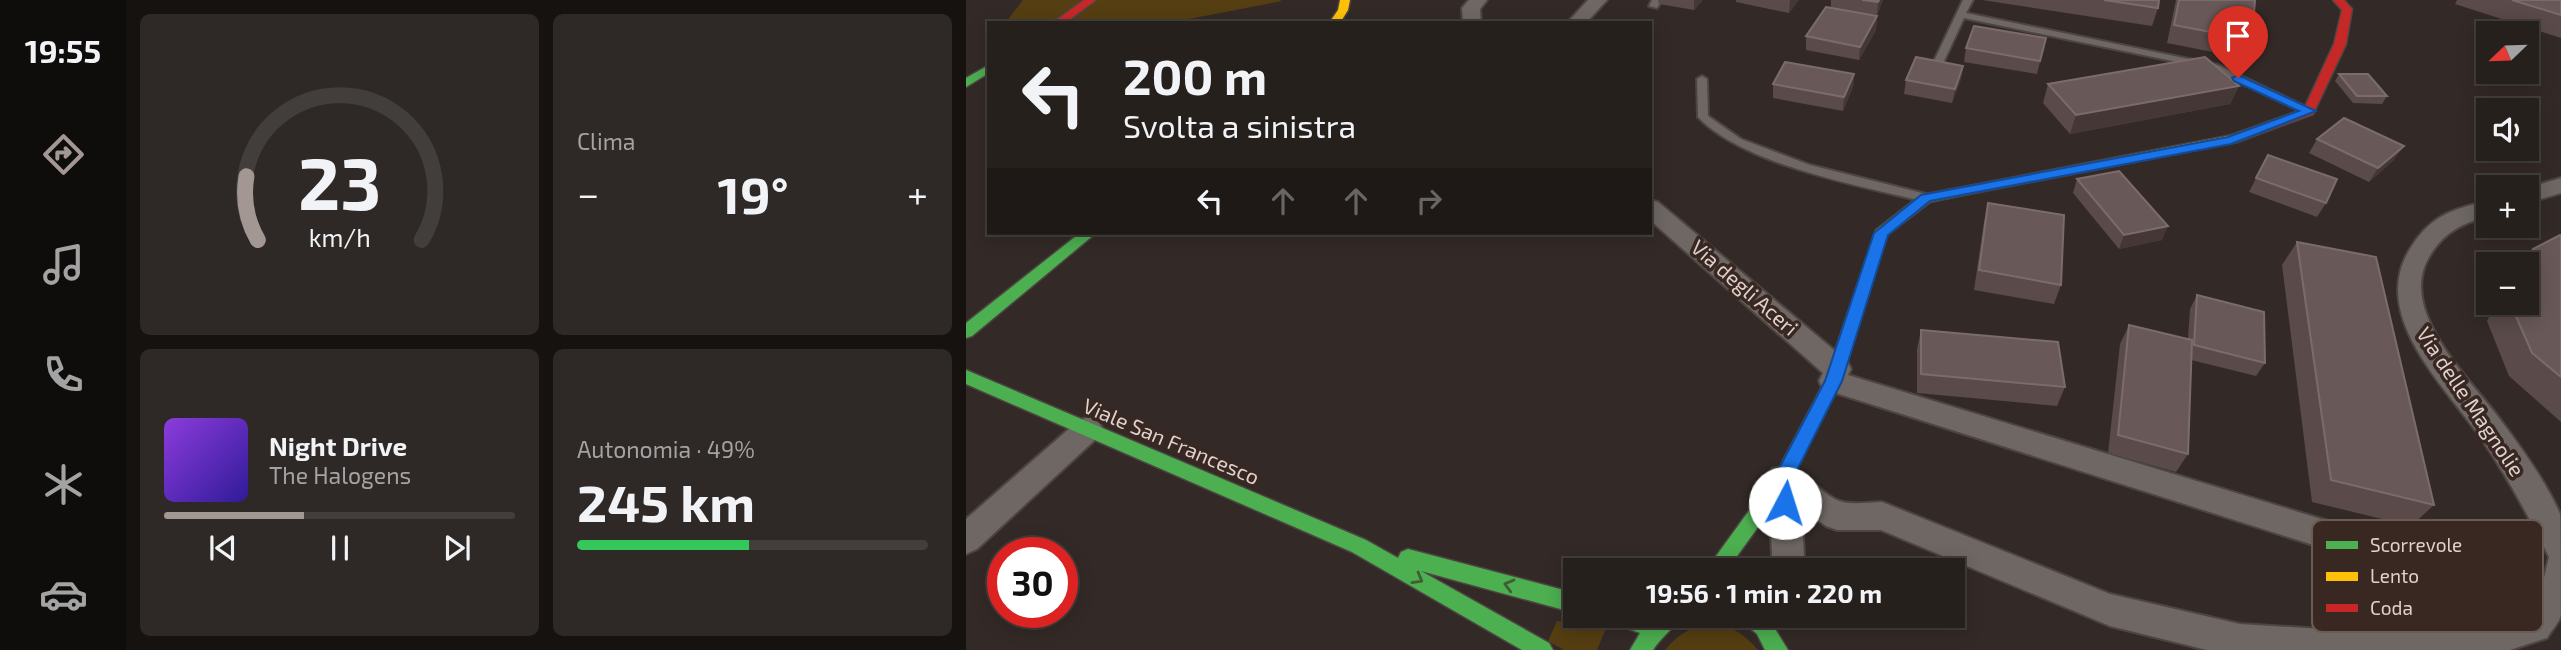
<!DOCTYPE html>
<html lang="it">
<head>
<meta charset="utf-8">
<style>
  :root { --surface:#26201d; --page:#2e2826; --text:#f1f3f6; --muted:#a4a3a4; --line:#423e3b; --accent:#a39794 }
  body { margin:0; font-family:"Exo 2",sans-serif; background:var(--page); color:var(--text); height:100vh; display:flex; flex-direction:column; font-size:26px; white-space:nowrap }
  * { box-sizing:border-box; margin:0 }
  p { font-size:23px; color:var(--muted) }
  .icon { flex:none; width:38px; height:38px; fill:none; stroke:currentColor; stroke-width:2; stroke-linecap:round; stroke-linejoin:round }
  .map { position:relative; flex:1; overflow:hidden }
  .sheet { display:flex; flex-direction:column; gap:14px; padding:14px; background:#151210; width:840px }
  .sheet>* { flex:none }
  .hud { position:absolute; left:21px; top:21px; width:665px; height:214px; border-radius:0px; box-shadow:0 4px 18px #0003,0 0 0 2px var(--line); background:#26201d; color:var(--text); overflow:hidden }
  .needle { width:46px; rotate:247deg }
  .buttons { position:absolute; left:1510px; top:21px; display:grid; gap:14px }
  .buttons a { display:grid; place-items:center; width:63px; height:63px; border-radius:0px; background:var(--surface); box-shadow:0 4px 18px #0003,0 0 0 2px var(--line); font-size:35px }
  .speed { position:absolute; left:21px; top:537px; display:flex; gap:14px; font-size:35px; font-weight:700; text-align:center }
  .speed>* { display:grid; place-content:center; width:91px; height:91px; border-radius:50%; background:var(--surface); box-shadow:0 4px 18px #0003,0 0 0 2px var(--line); line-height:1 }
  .speed .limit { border:10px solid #d22; background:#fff; color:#111 }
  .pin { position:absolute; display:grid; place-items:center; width:60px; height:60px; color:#fff; margin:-72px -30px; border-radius:50% 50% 50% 0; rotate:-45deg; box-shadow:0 0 7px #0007 }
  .pin .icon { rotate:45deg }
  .me { position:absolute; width:77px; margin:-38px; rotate:5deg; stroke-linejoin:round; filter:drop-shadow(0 0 5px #0008) }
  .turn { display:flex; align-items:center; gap:24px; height:147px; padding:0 21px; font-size:32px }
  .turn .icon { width:91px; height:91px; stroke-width:2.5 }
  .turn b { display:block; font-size:49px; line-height:60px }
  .lanes { display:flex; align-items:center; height:66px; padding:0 21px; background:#0003; justify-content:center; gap:35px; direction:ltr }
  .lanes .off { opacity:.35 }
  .big { font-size:52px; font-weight:700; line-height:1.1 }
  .sheet .widget { flex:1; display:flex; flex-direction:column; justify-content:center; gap:10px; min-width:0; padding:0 24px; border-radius:10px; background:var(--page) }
  .sheet .dial { align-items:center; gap:0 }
  .dial svg { height:182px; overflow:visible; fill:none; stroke:var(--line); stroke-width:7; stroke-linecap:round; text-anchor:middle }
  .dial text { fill:var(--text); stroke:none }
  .song { display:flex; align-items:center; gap:21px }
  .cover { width:84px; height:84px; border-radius:10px; background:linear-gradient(135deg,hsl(270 70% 55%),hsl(250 70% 35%)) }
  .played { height:7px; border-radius:4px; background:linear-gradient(90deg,var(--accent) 40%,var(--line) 40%) }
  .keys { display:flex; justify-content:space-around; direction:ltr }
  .heat { display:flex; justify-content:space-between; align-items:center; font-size:38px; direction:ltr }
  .charge { height:10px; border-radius:5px; background:linear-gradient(90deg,#34c759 49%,var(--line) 0) }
  .sheet .tiles { flex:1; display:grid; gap:14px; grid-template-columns:repeat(2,1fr) }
  .trip { position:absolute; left:597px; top:558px; width:402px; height:70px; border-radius:0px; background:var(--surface); box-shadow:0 4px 18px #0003,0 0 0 2px var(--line); font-weight:700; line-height:70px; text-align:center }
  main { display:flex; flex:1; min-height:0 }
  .tab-bar { display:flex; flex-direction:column; width:126px; justify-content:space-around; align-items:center; background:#0f0d0c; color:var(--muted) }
  .tab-bar .icon { width:49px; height:49px }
  .tab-bar .active { color:var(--accent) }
  .tab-bar b { font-size:32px; color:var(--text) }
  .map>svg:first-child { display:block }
</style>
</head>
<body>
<main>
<nav class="tab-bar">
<b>19:55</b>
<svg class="icon active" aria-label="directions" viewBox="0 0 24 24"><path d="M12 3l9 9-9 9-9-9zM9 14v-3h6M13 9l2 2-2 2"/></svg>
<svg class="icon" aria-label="music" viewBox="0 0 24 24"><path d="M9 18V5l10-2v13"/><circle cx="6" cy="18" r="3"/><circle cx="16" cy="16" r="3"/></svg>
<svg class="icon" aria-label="phone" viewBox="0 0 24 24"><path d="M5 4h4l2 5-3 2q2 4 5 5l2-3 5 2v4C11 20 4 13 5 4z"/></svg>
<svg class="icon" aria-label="climate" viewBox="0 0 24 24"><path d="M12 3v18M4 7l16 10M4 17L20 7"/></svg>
<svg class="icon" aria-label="car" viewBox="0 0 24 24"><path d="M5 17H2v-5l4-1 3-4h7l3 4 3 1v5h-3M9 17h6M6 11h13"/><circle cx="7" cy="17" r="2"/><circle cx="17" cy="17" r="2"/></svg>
</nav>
<section class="sheet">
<div class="tiles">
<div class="widget dial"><svg viewBox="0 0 100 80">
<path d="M14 69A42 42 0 1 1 86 69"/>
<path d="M14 69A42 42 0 0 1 9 41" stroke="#a39794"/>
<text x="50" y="56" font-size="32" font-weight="700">23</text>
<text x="50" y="72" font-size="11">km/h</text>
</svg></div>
<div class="widget"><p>Clima</p>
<div class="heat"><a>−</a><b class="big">19°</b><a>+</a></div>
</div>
<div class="widget">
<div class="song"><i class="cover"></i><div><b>Night Drive</b><p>The Halogens</p></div></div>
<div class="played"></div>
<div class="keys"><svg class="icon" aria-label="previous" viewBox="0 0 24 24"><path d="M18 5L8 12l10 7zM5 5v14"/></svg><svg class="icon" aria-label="pause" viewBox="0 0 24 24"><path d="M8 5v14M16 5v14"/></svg><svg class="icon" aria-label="next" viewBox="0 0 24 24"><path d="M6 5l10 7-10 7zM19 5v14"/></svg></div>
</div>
<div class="widget"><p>Autonomia · 49%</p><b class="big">245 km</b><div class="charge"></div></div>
</div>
</section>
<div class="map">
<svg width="1595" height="650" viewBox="0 0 1595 650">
  <rect width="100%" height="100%" fill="#332a27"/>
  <!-- green -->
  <path fill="#553e11" d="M57,0H314L316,1L202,23H39Z
    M591,621L640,628L631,650H598L582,641Z
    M742,624C766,626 776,632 792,650H699C711,635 723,628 742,624Z"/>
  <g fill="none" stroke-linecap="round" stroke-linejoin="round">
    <defs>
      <path id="lane" d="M686,0H696L691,8L683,6Z
        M997,0H1007L1000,13L1252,65L1348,111L1343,114L1339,113L1245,69L998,18L978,61L969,63L968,61Z
        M736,76L741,79L742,116L775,139L844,165L964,195L966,198L960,202C895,186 778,165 732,117L731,79Z"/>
      <path id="street" d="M503,0H521L514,9L515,23H497L496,8Z
        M622,0H641L620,23H601Z
        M1595,178V193L1561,203V188Z
        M684,200L692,202L881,361L885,369L882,375L1576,586L1583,557C1563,517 1542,478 1517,441C1481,388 1402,316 1444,249C1464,216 1486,209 1522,201V216C1495,224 1478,232 1463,257C1432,310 1500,375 1530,414C1552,443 1580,481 1594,514C1595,521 1595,605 1595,615C1593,623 1585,631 1581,638L1544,650H1241L1144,626L915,530H871L860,526L835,508L838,554L836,570H804L806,554L802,478L806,469C836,458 851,496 877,502C889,505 904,502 916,502L1144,594L1274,624L1405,632L1516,624L1558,612L857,389L853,381L857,373L684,220Z
        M122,417L132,421L137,429L132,437L11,549L0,554V519L112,421Z"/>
      <path id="fast" d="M23,65V73L0,87V78Z
        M982,190L987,191L989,194L987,197L964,202L921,235L875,381L823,484L761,570H740L811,472L859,381L910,230L955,195Z
        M114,233H130L6,336L0,338V323Z
        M0,370L400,540L432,558L435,552L442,549L609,593V613L455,571L583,643L587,650H556L386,552L0,384Z
        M644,616H714C710,627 695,637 687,650H664L674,633L647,623Z
        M775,616H801L822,650H799L791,634L778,623Z"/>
      <path id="slow" d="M374,0H384L382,10L374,23H363L372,10Z
        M1267,135L1273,139L1271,142L982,198L975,194L982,190Z"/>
      <path id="jam" d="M118,0H130L99,23H86Z
        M1367,0H1378L1386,9L1380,44L1347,114L1271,142H1263V136L1338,109L1368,44L1376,10Z"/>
    </defs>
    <!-- lane casing -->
    <use href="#lane" stroke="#4d4542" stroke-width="4"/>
    <!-- street casing -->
    <use href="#street" stroke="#4d4542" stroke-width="4"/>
    <!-- fast casing -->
    <use href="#fast" stroke="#4d4542" stroke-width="3"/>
    <!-- slow casing -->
    <use href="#slow" stroke="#4d4542" stroke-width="3"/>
    <!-- jam casing -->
    <use href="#jam" stroke="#4d4542" stroke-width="3"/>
    <!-- lane -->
    <use href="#lane" fill="#6e6764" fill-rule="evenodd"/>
    <!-- street -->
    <use href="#street" fill="#6e6764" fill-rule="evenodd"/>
    <!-- fast -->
    <use href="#fast" fill="#4caf50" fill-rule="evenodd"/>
    <!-- slow -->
    <use href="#slow" fill="#ffc107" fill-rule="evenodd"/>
    <!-- jam -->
    <use href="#jam" fill="#c62828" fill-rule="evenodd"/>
  </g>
  <!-- wall -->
  <path fill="#5a4a4a" d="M692,0H737L728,10L693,4Z
    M770,0H833L823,13L770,2Z
    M865,0H917L911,15L884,11L911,16L910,30L893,60L840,50V36L865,8Z
    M1016,0H1193L1192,8L1186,26Z
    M1210,0H1289L1286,40L1277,58L1201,43Z
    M1491,0H1595V38L1489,4Z
    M1080,38L1071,74L998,62L1000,48Z
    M997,66L995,79L986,103L938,94L940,80Z
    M888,74L887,87L877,111L807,98V84Z
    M1373,74L1421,96L1416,104L1387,103L1369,81Z
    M1082,84L1273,86L1264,104L1104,134L1077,103Z
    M1351,139L1428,160L1403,182L1343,153Z
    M1302,155L1360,203L1351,217L1283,192Z
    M1111,179L1196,240L1153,249L1107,193Z
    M1022,203L1095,285L1088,304L1008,290L1018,222Z
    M1595,235V422L1543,376L1521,321L1530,303H1561V264H1553L1567,249Z
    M1331,242L1468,505L1445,526L1346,502L1316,265Z
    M1231,295L1299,363L1290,376L1225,360L1222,454L1210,472L1142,453L1154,344L1163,325L1222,339L1224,309Z
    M955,330L1099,387L1091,406L951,393V349Z"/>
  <!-- shaded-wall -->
  <path fill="#443736" d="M728,0H737L728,10Z
    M824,0H833L823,13Z
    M913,0H917L911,15L912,2Z
    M911,16L910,30L893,60L894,47Z
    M997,66L995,79L986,103L989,89Z
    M888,74L887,87L877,111L878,97Z
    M1273,86L1264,104L1104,134L1110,115Z
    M1438,146L1428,160L1403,182L1412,168Z
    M1202,226L1196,240L1153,249L1158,235Z"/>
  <!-- building -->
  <path fill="#685958" stroke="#7b6c6b" stroke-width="2" d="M896,0H913L912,2Z
    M1138,0H1193L1192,8Z
    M1213,0H1289L1286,40L1208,25Z
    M1546,0H1595V15Z
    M860,7L911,16L894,47L840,36Z
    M1008,26L1080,38L1074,61L1000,48Z
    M950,57L997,66L989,89L940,80Z
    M1239,57L1273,86L1110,115L1082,84Z
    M819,62L888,74L878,97L807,84Z
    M1373,74H1402L1421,96H1391Z
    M1378,118L1438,146L1412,168L1351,139Z
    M1302,155L1371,179L1360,203L1290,178Z
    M1153,171L1202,226L1158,235L1111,179Z
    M1022,203L1098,215L1095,285L1013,270Z
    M1594,235H1595V377L1566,353L1544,303H1561V264H1559L1567,249Z
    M1331,242L1410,257L1468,505L1365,480Z
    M1231,295L1298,312L1299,363L1228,345Z
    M1163,325L1226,340L1222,454L1152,435Z
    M955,330L1092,342L1099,387L955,374Z"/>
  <!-- one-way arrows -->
  <defs><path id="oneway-chevron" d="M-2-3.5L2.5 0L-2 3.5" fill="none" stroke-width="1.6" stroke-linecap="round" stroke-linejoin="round" transform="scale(1.75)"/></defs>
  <g stroke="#415d34">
    <use href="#oneway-chevron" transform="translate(452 579) rotate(30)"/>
    <use href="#oneway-chevron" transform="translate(543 585) rotate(-165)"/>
  </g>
  <!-- route -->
  <path fill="#1a73e8" stroke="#114b97" stroke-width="2" d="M1272,75L1350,111L1265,144L964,201L922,235L876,381L827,478L828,503L825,509L819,512L812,509L808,478L859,381L908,233L955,195L1262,137L1333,111L1268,81L1266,78Z"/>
  <g text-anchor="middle" stroke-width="7" stroke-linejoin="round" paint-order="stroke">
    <!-- street labels -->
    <g font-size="21" fill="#dfd2ce" stroke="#392721">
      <text transform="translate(778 288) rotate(41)" y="7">Via degli Aceri</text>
      <text transform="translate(1504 402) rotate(56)" y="7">Via delle Magnolie</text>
      <text transform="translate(205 442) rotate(23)" y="7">Viale San Francesco</text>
    </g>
  </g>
  <!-- legend -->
  <rect x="1346" y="520" width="231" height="112" rx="10" fill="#392721" stroke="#6b5a55" stroke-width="2"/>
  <rect x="1360" y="541" width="32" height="8" fill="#4caf50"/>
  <rect x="1360" y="572" width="32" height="9" fill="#ffc107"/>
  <rect x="1360" y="604" width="32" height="8" fill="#c62828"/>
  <g font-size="19" fill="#dfd2ce">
    <text x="1404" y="552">Scorrevole</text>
    <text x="1404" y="583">Lento</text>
    <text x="1404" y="615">Coda</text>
  </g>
</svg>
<div class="buttons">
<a><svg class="needle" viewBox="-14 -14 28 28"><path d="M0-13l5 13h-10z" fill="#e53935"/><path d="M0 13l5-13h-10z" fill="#a4a3a4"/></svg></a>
<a><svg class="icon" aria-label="sound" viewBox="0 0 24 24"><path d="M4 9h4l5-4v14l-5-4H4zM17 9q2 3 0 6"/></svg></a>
<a>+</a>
<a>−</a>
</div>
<div class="speed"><div class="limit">30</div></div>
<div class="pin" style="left:1272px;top:78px;background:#d93025"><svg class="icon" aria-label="arrive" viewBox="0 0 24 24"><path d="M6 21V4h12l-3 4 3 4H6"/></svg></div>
<svg class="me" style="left:819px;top:503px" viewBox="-20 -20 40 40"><circle r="19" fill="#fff"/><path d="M0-13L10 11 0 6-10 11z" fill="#1a73e8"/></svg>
<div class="trip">19:56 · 1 min · 220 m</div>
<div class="hud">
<div class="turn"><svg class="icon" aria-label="left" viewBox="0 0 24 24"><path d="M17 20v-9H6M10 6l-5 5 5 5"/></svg><div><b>200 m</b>Svolta a sinistra</div></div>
<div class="lanes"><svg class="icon" aria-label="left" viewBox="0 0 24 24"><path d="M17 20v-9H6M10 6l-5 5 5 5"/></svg><svg class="icon off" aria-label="ahead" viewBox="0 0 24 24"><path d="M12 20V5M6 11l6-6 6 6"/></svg><svg class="icon off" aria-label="ahead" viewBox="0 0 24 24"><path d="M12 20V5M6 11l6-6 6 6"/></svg><svg class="icon off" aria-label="right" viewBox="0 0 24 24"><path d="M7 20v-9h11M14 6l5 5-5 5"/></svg></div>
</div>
</div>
</main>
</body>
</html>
